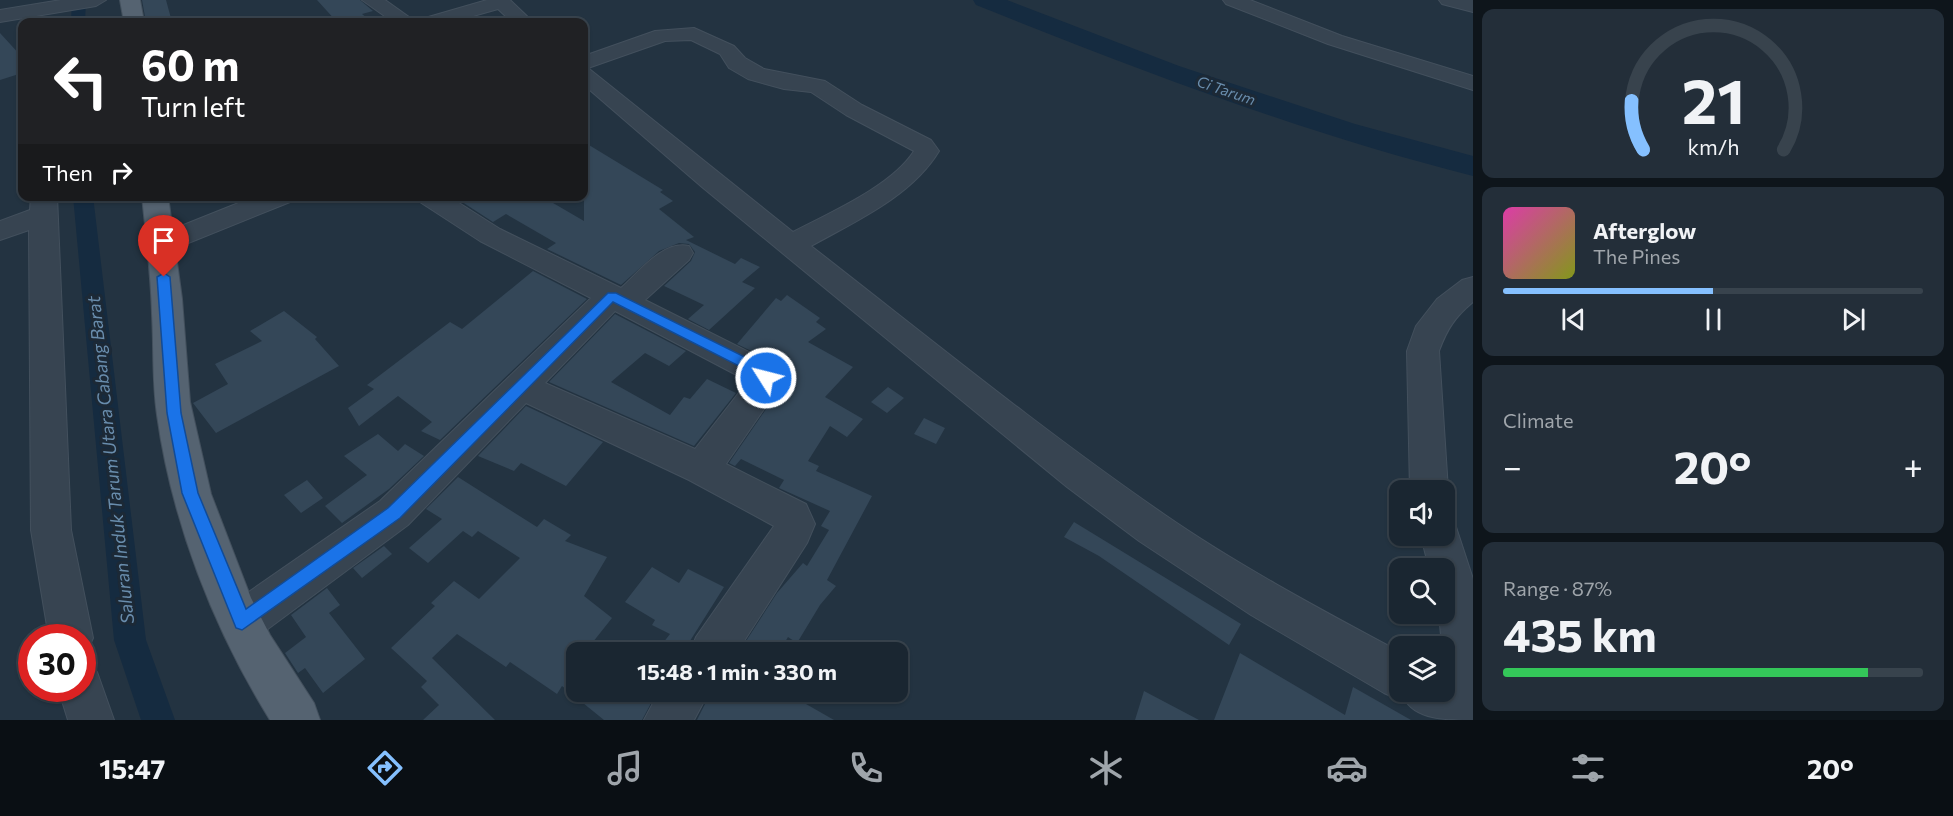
<!DOCTYPE html>
<html lang="en">
<head>
<meta charset="utf-8">
<style>
  :root { --surface:#1a2631; --page:#232e39; --text:#f1f3f6; --muted:#9fa5ab; --line:#38434d; --accent:#85c0ff }
  body { margin:0; font-family:Commissioner,sans-serif; background:var(--page); color:var(--text); height:100vh; display:flex; flex-direction:column; font-size:22px; white-space:nowrap }
  * { box-sizing:border-box; margin:0 }
  p { font-size:20px; color:var(--muted) }
  .icon { flex:none; width:33px; height:33px; fill:none; stroke:currentColor; stroke-width:2; stroke-linecap:round; stroke-linejoin:round }
  .map { position:relative; flex:1; overflow:hidden }
  .sheet { display:flex; flex-direction:column; gap:9px; padding:9px; background:#0e151b; width:480px }
  .sheet>* { flex:none }
  .hud { position:absolute; left:18px; top:18px; width:570px; height:183px; border-radius:12px; box-shadow:0 2px 4px #0004,0 0 0 2px var(--line); background:#202124; color:#fff; overflow:hidden }
  .buttons { position:absolute; left:1389px; top:480px; display:grid; gap:12px }
  .buttons a { display:grid; place-items:center; width:66px; height:66px; border-radius:12px; background:var(--surface); box-shadow:0 2px 4px #0004,0 0 0 2px var(--line); font-size:30px }
  .speed { position:absolute; left:18px; top:624px; display:flex; gap:12px; font-size:30px; font-weight:700; text-align:center }
  .speed>* { display:grid; place-content:center; width:78px; height:78px; border-radius:50%; background:var(--surface); box-shadow:0 2px 4px #0004,0 0 0 2px var(--line); line-height:1 }
  .speed .limit { border:9px solid #d22; background:#fff; color:#111 }
  .pin { position:absolute; display:grid; place-items:center; width:51px; height:51px; color:#fff; margin:-62px -26px; border-radius:50% 50% 50% 0; rotate:-45deg; box-shadow:0 0 6px #0007 }
  .pin .icon { rotate:45deg }
  .me { position:absolute; width:66px; margin:-33px; rotate:306deg; stroke-linejoin:round; filter:drop-shadow(0 0 4px #0008) }
  .turn { display:flex; align-items:center; gap:21px; height:126px; padding:0 24px; font-size:27px }
  .turn .icon { width:78px; height:78px; stroke-width:2.5 }
  .turn b { display:block; font-size:42px; line-height:51px }
  .then { display:flex; align-items:center; height:57px; padding:0 24px; background:#0003; gap:12px; font-size:22px }
  .big { font-size:45px; font-weight:700; line-height:1.1 }
  .sheet .card { flex:1; display:flex; flex-direction:column; justify-content:center; gap:9px; min-width:0; padding:0 21px; border-radius:12px; background:var(--page) }
  .sheet .dial { align-items:center; gap:0 }
  .dial svg { height:156px; overflow:visible; fill:none; stroke:var(--line); stroke-width:7; stroke-linecap:round; text-anchor:middle }
  .dial text { fill:var(--text); stroke:none }
  .song { display:flex; align-items:center; gap:18px }
  .cover { width:72px; height:72px; border-radius:9px; background:linear-gradient(135deg,hsl(320 70% 55%),hsl(70 70% 35%)) }
  .played { height:6px; border-radius:3px; background:linear-gradient(90deg,var(--accent) 50%,var(--line) 50%) }
  .keys { display:flex; justify-content:space-around; direction:ltr }
  .heat { display:flex; justify-content:space-between; align-items:center; font-size:33px; direction:ltr }
  .charge { height:9px; border-radius:4px; background:linear-gradient(90deg,#34c759 87%,var(--line) 0) }
  .trip { position:absolute; left:566px; top:642px; width:342px; height:60px; border-radius:12px; background:var(--surface); box-shadow:0 2px 4px #0004,0 0 0 2px var(--line); font-weight:700; line-height:60px; text-align:center }
  .menu { display:flex; height:96px; justify-content:space-around; align-items:center; background:#0a0f14; color:var(--muted) }
  .menu .icon { width:42px; height:42px }
  .menu .current { color:var(--accent) }
  .menu b { font-size:27px; color:var(--text) }
  main { display:flex; flex:1; min-height:0 }
  .map>svg:first-child { display:block }
</style>
</head>
<body>
<main>
<div class="map">
<svg width="1473" height="720" viewBox="0 0 1473 720">
  <rect width="100%" height="100%" fill="#233341"/>
  <g fill="none" stroke-linecap="round" stroke-linejoin="round">
    <!-- canal -->
    <path fill="#152b40" fill-rule="evenodd" d="M72,0H86L85,22H71Z
      M73,196H93L146,640L175,720H141L114,640Z"/>
    <!-- river -->
    <path fill="#152b40" fill-rule="evenodd" d="M973,0H1007L1179,66L1355,124L1473,156V176C1302,133 1139,70 976,5Z"/>
  </g>
  <!-- building -->
  <path fill="#344758" d="M142,0H166L172,22H146Z
    M317,0H360L373,11L362,14L372,22H337Z
    M0,33L22,57V73L0,80Z
    M584,142L663,190L660,192L673,201L659,209L694,237L686,240L735,264L741,258L760,267L742,282L755,288L709,330L688,319L704,305L664,286L691,261L695,252L689,244L679,243L659,251L621,285L547,249L556,243L506,214L493,222L453,196H541L584,221Z
    M533,271L587,299L440,440L421,431L432,422L398,396L359,426L348,408L374,389L367,385L450,322L462,329Z
    M787,295L820,318L816,322L826,329L808,342L853,367L825,397L863,419L847,437L830,426L808,461L819,466L816,471L872,496L827,580L836,586L820,605L797,643L788,637L779,652H739L777,593L803,563L807,566L829,530L821,526L830,511L779,488L784,480L741,459L735,466L729,463L784,383V374L778,364L737,344L776,298L781,301Z
    M284,311L317,337L315,339L339,366L216,433L193,403L228,384L215,364L262,341L250,331Z
    M615,314L686,351L669,366L645,353L611,382L670,415L684,397L690,399L707,379L736,393L694,446L549,382Z
    M888,387L904,398L887,413L871,402Z
    M526,406L603,442L566,486L521,463L514,471L478,456Z
    M924,418L945,428L936,444L914,434Z
    M378,434L398,451L405,444L424,456L389,489L342,523L325,506L367,475L344,456Z
    M458,477L537,527L544,519L571,535L565,541L607,557L584,596L612,618L585,652H576V692H657L642,720H604L562,686L557,694L510,662L506,667L457,634L432,658L495,720H423L439,705L421,687L427,681L391,648L435,606L431,603L454,581L479,599L520,558L478,531L472,537L463,531L428,563L409,548L442,519L426,509Z
    M307,480L323,498L301,513L284,495Z
    M1074,522L1241,624L1229,645L1099,556L1064,537Z
    M384,546L392,554L362,578L353,568Z
    M652,567L679,583L688,569L724,587L683,652H656L670,634L652,625L655,620L625,602Z
    M327,588L340,605L329,613L365,659L323,693L305,668L298,673L285,653L306,637L291,615Z
    M1240,653L1345,715L1353,687L1411,720H1214Z
    M1144,691L1199,720H1135Z
    M711,692H785L834,720H697Z"/>
  <g fill="none" stroke-linecap="round" stroke-linejoin="round">
    <defs>
      <path id="minor" d="M61,0H106L96,6L0,22V10Z
        M362,0H385L416,22H393Z
        M487,0H510L533,22H512L498,9L452,22H422L425,18Z
        M1223,0H1250L1342,36L1473,76V90L1328,44L1226,4Z
        M1439,0H1473V12L1442,4Z
        M694,28L734,46L745,58L764,69L825,81L862,105L931,140L939,151C912,196 856,221 811,246C928,337 1043,431 1165,515C1239,566 1320,609 1400,652V692H1444V646H1442L1439,614H1444V568H1429L1421,536H1444V520L1455,524L1473,579V720C1448,720 1415,720 1404,698L1400,700L1384,693L1251,615L1139,541L1067,487L702,187L584,85V56L655,31ZM691,40L720,54L729,68L748,79L784,89L811,92L846,115L914,151C892,186 829,213 793,232L588,68L665,41Z
        M31,196H57L71,530L93,638L86,653L82,655V638H49L31,530L29,230L0,240V221L30,210Z
        M256,196H294L290,202L171,250L161,253L151,250L147,244L151,238Z
        M416,196H448L500,229L621,288C639,272 663,240 689,246L693,253L689,260L645,300L777,366L782,375V383L726,464L806,504L815,524L807,543L737,652H690L696,637L774,526L689,480L526,403L408,525L257,637L242,643L227,637L220,622L227,607L380,501L591,298L480,241L420,202ZM615,311L748,381L695,449L545,383Z
        M1473,277V302C1455,317 1447,329 1439,351L1448,490L1444,497V490H1410L1407,351L1416,326L1437,299L1462,280Z
        M82,666L97,672L114,720H68L58,688H82Z
        M659,692H709L694,720H644Z"/>
      <path id="major" d="M120,0H140L144,22H124Z
        M142,196H168L182,299L190,402L211,494L251,598L270,635L314,703L320,720H270C213,628 172,522 157,415C152,381 154,348 152,314C151,275 146,236 142,196Z"/>
    </defs>
    <!-- minor casing -->
    <use href="#minor" stroke="#43505d" stroke-width="2"/>
    <!-- major casing -->
    <use href="#major" stroke="#43505d" stroke-width="2"/>
    <!-- minor -->
    <use href="#minor" fill="#374451" fill-rule="evenodd"/>
    <!-- major -->
    <use href="#major" fill="#556371" fill-rule="evenodd"/>
  </g>
  <!-- route -->
  <path fill="#1a73e8" stroke="#114b97" stroke-width="1.5" d="M164,273L170,277L181,413L198,493L246,609L388,508L608,293H616L761,365L773,378L771,382H761L751,372L613,302L400,518L242,630L236,628L182,493L167,413L157,277Z"/>
  <g text-anchor="middle" stroke-width="6" stroke-linejoin="round" paint-order="stroke">
    <!-- far-water labels -->
    <g font-size="15" font-style="italic" fill="#698dad" stroke="#1c2936">
      <text transform="translate(1226 91) rotate(19)" y="5">Ci Tarum</text>
    </g>
    <!-- water labels -->
    <g font-size="18" font-style="italic" fill="#698dad" stroke="#1c2936">
      <text transform="translate(111 460) rotate(-96)" y="6">Saluran Induk Tarum Utara Cabang Barat</text>
    </g>
  </g>
</svg>
<div class="buttons">
<a><svg class="icon" aria-label="sound" viewBox="0 0 24 24"><path d="M4 9h4l5-4v14l-5-4H4zM17 9q2 3 0 6"/></svg></a>
<a><svg class="icon" aria-label="search" viewBox="0 0 24 24"><circle cx="10" cy="10" r="6"/><path d="M15 15l6 6"/></svg></a>
<a><svg class="icon" aria-label="layers" viewBox="0 0 24 24"><path d="M12 4l9 5-9 5-9-5zM3 14l9 5 9-5"/></svg></a>
</div>
<div class="speed"><div class="limit">30</div></div>
<div class="pin" style="left:164px;top:277px;background:#d93025"><svg class="icon" aria-label="arrive" viewBox="0 0 24 24"><path d="M6 21V4h12l-3 4 3 4H6"/></svg></div>
<svg class="me" style="left:766px;top:378px" viewBox="-20 -20 40 40"><circle r="17" fill="#1a73e8" stroke="#fff" stroke-width="3"/><path d="M0-11L8 9 0 5-8 9z" fill="#fff"/></svg>
<div class="trip">15:48 · 1 min · 330 m</div>
<div class="hud">
<div class="turn"><svg class="icon" aria-label="left" viewBox="0 0 24 24"><path d="M17 20v-9H6M10 6l-5 5 5 5"/></svg><div><b>60 m</b>Turn left</div></div>
<div class="then">Then<svg class="icon" aria-label="right" viewBox="0 0 24 24"><path d="M7 20v-9h11M14 6l5 5-5 5"/></svg></div>
</div>
</div>
<section class="sheet">
<div class="card dial"><svg viewBox="0 0 100 80">
<path d="M14 69A42 42 0 1 1 86 69"/>
<path d="M14 69A42 42 0 0 1 8 44" stroke="#85c0ff"/>
<text x="50" y="56" font-size="32" font-weight="700">21</text>
<text x="50" y="72" font-size="11">km/h</text>
</svg></div>
<div class="card">
<div class="song"><i class="cover"></i><div><b>Afterglow</b><p>The Pines</p></div></div>
<div class="played"></div>
<div class="keys"><svg class="icon" aria-label="previous" viewBox="0 0 24 24"><path d="M18 5L8 12l10 7zM5 5v14"/></svg><svg class="icon" aria-label="pause" viewBox="0 0 24 24"><path d="M8 5v14M16 5v14"/></svg><svg class="icon" aria-label="next" viewBox="0 0 24 24"><path d="M6 5l10 7-10 7zM19 5v14"/></svg></div>
</div>
<div class="card"><p>Climate</p>
<div class="heat"><a>−</a><b class="big">20°</b><a>+</a></div>
</div>
<div class="card"><p>Range · 87%</p><b class="big">435 km</b><div class="charge"></div></div>
</section>
</main>
<nav class="menu">
<b>15:47</b>
<svg class="icon current" aria-label="directions" viewBox="0 0 24 24"><path d="M12 3l9 9-9 9-9-9zM9 14v-3h6M13 9l2 2-2 2"/></svg>
<svg class="icon" aria-label="music" viewBox="0 0 24 24"><path d="M9 18V5l10-2v13"/><circle cx="6" cy="18" r="3"/><circle cx="16" cy="16" r="3"/></svg>
<svg class="icon" aria-label="phone" viewBox="0 0 24 24"><path d="M5 4h4l2 5-3 2q2 4 5 5l2-3 5 2v4C11 20 4 13 5 4z"/></svg>
<svg class="icon" aria-label="climate" viewBox="0 0 24 24"><path d="M12 3v18M4 7l16 10M4 17L20 7"/></svg>
<svg class="icon" aria-label="car" viewBox="0 0 24 24"><path d="M5 17H2v-5l4-1 3-4h7l3 4 3 1v5h-3M9 17h6M6 11h13"/><circle cx="7" cy="17" r="2"/><circle cx="17" cy="17" r="2"/></svg>
<svg class="icon" aria-label="filters" viewBox="0 0 24 24"><path d="M4 7h16M4 17h16"/><circle cx="9" cy="7" r="2"/><circle cx="15" cy="17" r="2"/></svg>
<b>20°</b>
</nav>
</body>
</html>
